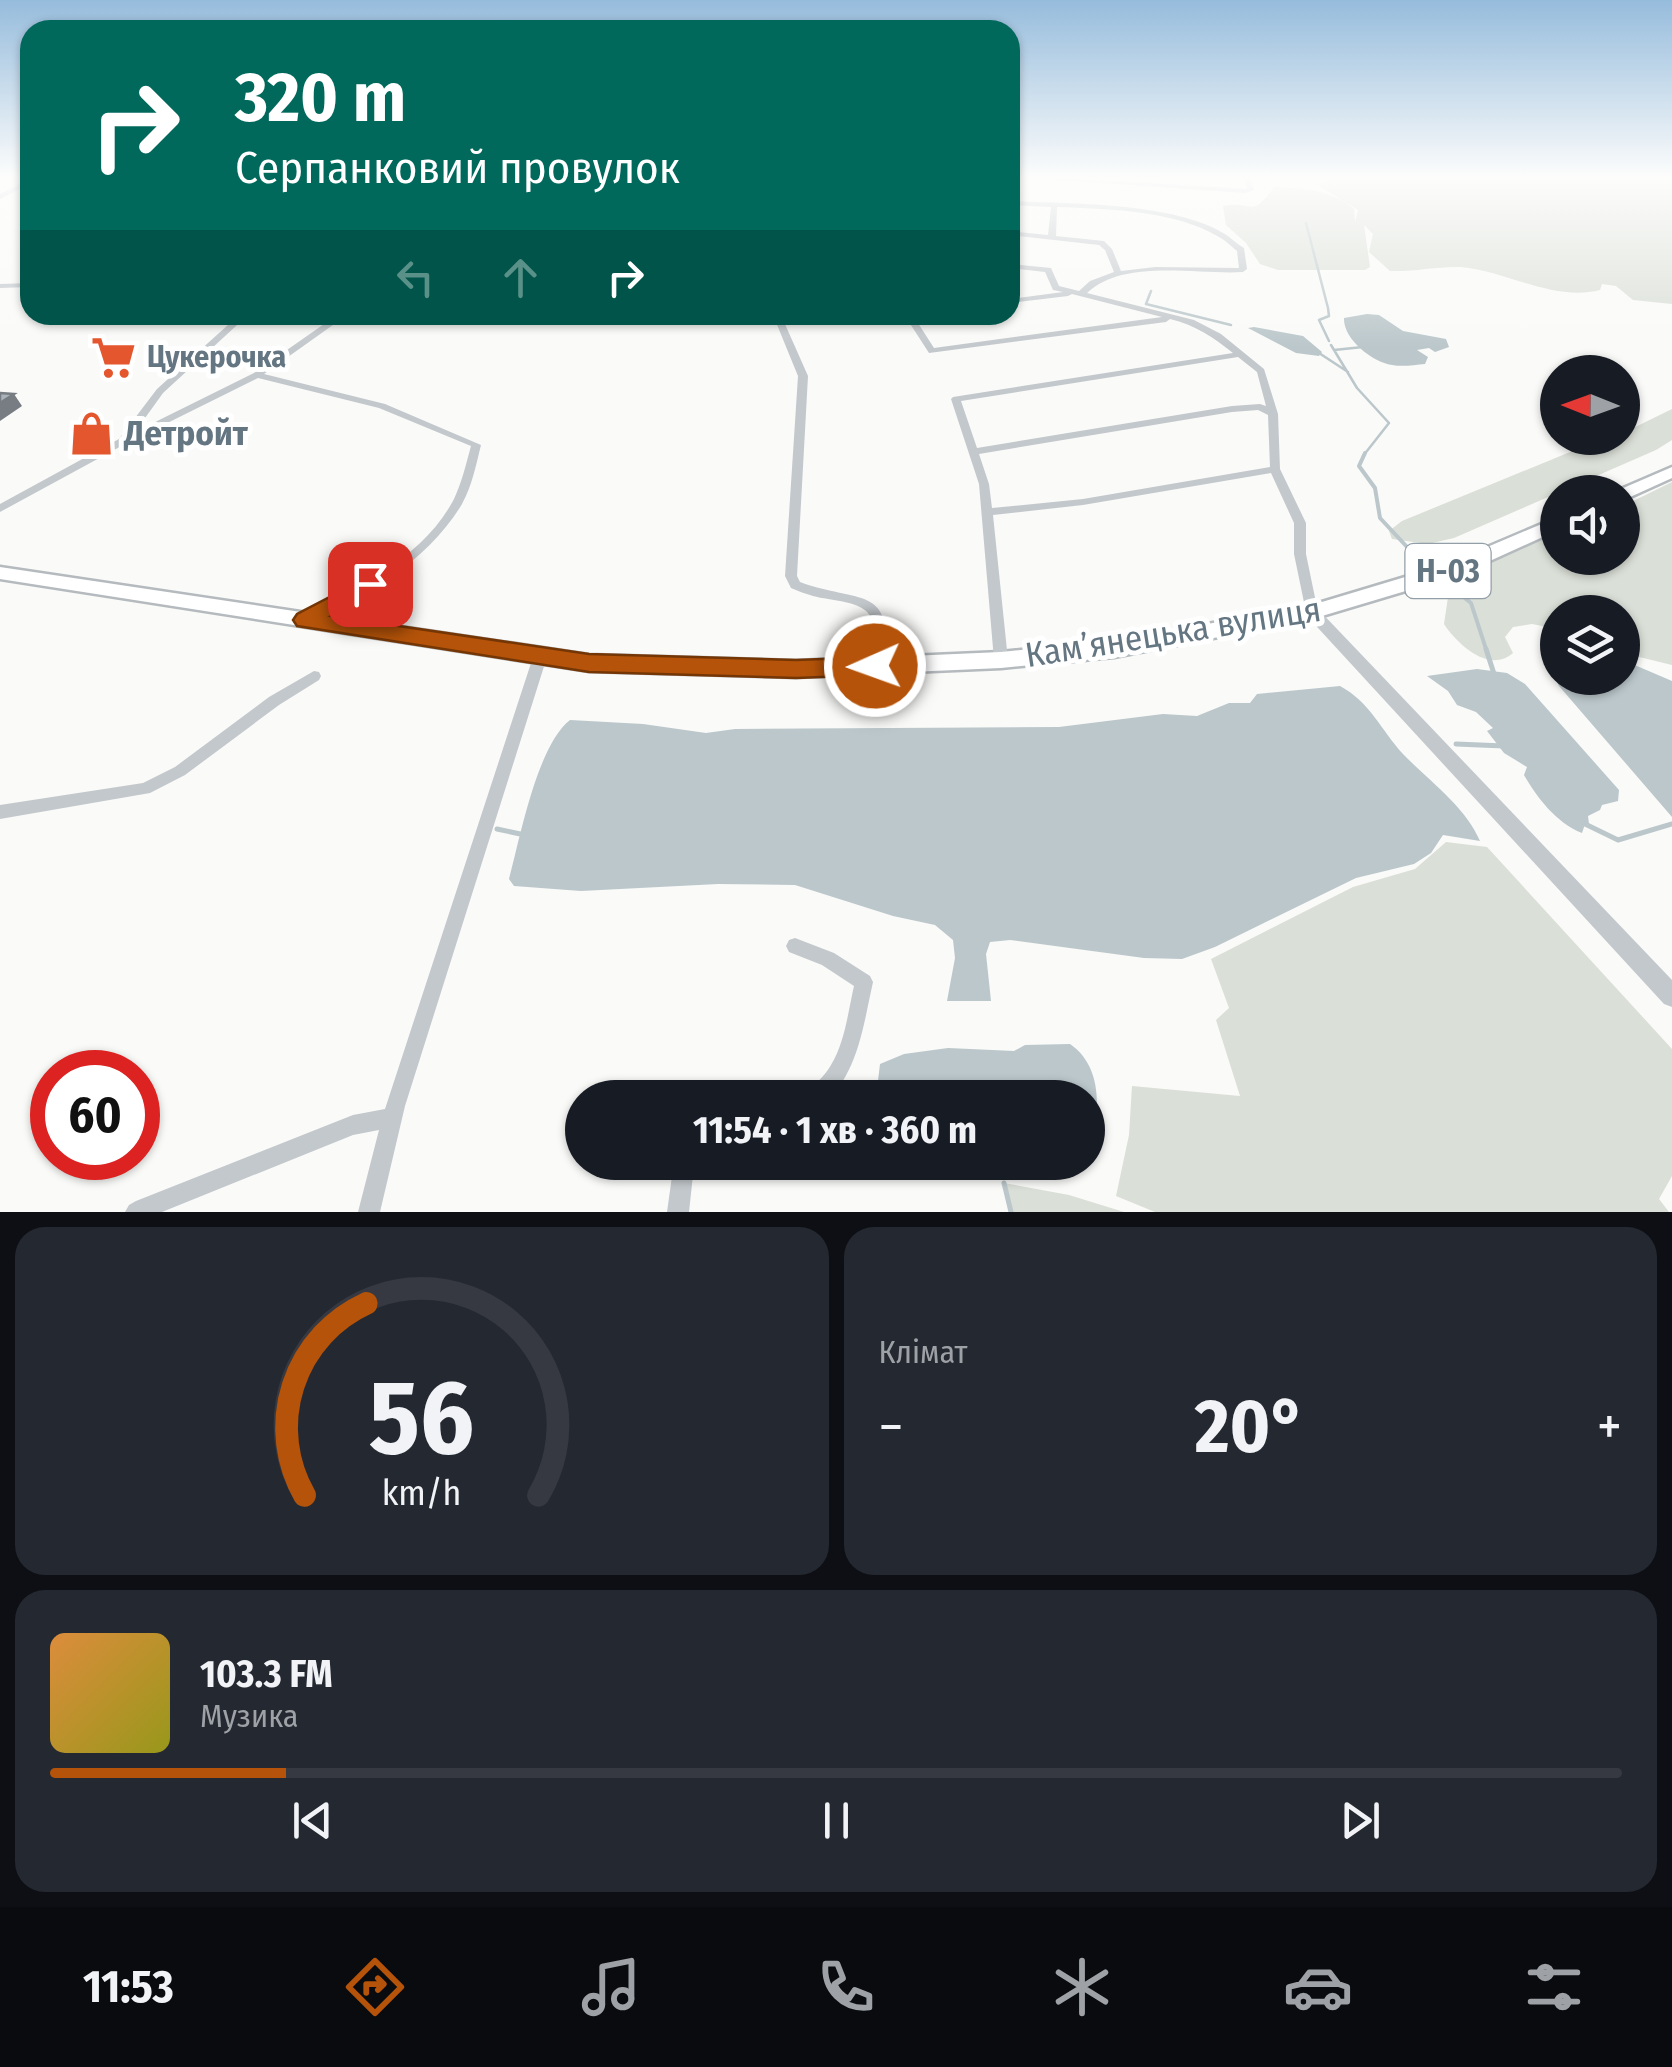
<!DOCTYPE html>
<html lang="uk">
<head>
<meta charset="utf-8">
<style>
  :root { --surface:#171b24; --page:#242831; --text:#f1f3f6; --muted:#9ea1a6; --line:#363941; --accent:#b45309 }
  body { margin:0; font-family:"Fira Sans Condensed",sans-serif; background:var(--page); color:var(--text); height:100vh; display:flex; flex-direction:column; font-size:38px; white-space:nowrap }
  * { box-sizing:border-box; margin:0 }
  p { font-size:32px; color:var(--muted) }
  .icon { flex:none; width:55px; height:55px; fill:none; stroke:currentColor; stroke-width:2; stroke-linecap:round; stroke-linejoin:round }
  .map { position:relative; height:1212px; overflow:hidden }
  .drawer { display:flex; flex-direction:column; gap:15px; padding:15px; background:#0d0f14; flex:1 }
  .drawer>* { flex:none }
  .banner { position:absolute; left:20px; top:20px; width:1000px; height:305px; border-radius:30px; box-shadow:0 2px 8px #0004; background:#00695c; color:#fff; overflow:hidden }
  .needle { width:65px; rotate:271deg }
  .buttons { position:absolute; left:1540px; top:355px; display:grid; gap:20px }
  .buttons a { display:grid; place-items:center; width:100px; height:100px; border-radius:50%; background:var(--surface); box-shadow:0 2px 8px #0004; font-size:50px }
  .speed { position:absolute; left:30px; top:1050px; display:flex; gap:20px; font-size:50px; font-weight:700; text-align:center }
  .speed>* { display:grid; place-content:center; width:130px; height:130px; border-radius:50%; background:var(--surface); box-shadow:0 2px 8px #0004; line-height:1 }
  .speed .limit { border:15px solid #d22; background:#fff; color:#111 }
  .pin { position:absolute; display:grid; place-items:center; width:85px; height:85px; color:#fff; margin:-42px; border-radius:20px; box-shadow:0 5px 15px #0006 }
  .me { position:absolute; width:110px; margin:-55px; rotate:268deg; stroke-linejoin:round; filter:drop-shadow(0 0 8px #0008) }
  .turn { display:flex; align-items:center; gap:35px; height:210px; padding:0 50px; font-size:45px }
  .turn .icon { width:130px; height:130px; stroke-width:2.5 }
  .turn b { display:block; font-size:70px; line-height:85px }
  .lanes { display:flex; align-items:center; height:95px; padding:0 50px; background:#0003; justify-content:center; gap:50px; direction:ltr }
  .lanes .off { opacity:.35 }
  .big { font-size:75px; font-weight:700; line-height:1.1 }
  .drawer .card { flex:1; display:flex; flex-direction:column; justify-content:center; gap:15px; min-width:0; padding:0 35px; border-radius:30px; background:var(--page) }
  .drawer .dial { align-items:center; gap:0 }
  .dial svg { height:260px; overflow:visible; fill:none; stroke:var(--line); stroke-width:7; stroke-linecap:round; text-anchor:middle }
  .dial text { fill:var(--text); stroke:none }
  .song { display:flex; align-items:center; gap:30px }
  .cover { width:120px; height:120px; border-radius:15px; background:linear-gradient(135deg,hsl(30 70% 55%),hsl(60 70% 35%)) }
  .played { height:10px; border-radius:5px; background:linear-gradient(90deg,var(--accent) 15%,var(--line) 15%) }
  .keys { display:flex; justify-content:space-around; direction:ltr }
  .heat { display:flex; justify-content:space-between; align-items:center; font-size:55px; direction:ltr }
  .drawer .tiles { flex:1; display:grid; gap:15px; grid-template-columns:1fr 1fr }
  .card:last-child { grid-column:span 2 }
  .trip { position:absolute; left:565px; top:1080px; width:540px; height:100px; border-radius:50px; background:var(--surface); box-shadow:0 2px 8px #0004; font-weight:700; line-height:100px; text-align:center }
  .menu { display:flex; height:160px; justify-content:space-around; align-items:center; background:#090b0e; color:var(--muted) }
  .menu .icon { width:70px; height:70px }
  .menu .active { color:var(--accent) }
  .menu b { font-size:45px; color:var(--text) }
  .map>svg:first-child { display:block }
</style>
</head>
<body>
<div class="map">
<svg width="1672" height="1212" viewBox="0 0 1672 1212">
  <rect width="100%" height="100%" fill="#fafaf8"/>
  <!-- green -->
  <path fill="#dadfd7" d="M1328,178H1672V304L1633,300L1616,286L1602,284L1600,290C1554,302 1507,271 1461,267C1437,266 1414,272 1390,271L1369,252L1373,234L1364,225L1370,267L1365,270H1278L1260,264L1246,243L1226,225L1223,206C1255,200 1250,220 1274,187C1301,188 1333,190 1354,209L1355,222L1358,210L1319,186Z
    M1672,409V440L1656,450L1454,538L1428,544L1392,539L1389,531L1402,521L1570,452L1611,438H1622L1623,433Z
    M1672,482V665L1623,653L1622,612H1558L1557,629L1532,624L1513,627L1505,637L1513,653C1489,674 1457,644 1444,624L1450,584L1509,552L1557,532L1558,558H1622L1623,506Z
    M1446,842L1487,847L1672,1049V1176L1659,1199L1669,1212H1155L1116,1196L1129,1135L1132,1086L1240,1096L1216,1020L1229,1008L1211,959L1353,887L1415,869Z
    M1004,1183L1069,1195L1124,1212H1011Z"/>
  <!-- water -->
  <path fill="#bbc7cb" d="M1367,314L1379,315L1403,331L1446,339L1449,347L1435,352L1429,348L1417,350L1428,357L1425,364C1414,365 1403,367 1392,365C1372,362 1343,339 1344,318Z
    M1254,327L1303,336L1322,352L1319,356L1296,353L1248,328Z
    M1557,647L1558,678H1622L1623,660L1672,681V817L1559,686L1544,658L1548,651Z
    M1477,669L1507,673L1525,684L1619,790L1618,801L1602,805L1600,810L1588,816L1589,824H1585L1582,833C1556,823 1536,796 1524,775L1527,767L1504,753L1487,731L1493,728L1476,712L1457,705L1448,691L1427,676Z
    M1340,686C1370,702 1381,730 1403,754C1429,781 1465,806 1480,841L1443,835L1431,853L1414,864L1356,878L1215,947L1182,959L1144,958L1010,940L990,942L986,954L991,1001H947L955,958L953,940L935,925L893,916L795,885L718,884L581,891L514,886L509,879C520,838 537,746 570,720L643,724L706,733L735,729L1059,727L1163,714L1197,716L1229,703H1250L1257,694Z
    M1070,1044C1105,1068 1100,1118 1088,1152V1098L876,1097L880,1064L904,1054L948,1048L1014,1051L1025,1045Z"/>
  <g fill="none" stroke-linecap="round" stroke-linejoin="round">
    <!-- stream-far2 -->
    <path stroke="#bbc7cb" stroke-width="2.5" d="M1306,223L1328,308L1329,316L1319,320L1329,341
      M1151,291L1146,304L1231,325
      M1331,345L1357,388L1389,423L1363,456
      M1334,350L1363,347
      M1319,353L1348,372"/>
    <!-- stream-far1 -->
    <path stroke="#bbc7cb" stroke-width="4" d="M1365,453L1359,466L1375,488L1380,518L1423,564
      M1449,585L1471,603L1487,652"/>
    <!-- stream -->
    <path stroke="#bbc7cb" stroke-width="5" d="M1486,649L1495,677
      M1456,744L1504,746
      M1583,823L1618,840L1672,824
      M497,829L525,835
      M1004,1183L1011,1212"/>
    <defs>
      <path id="primary" d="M1672,467V478L1628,498L1622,499V492H1614Z
        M1558,517V530L1459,575L1312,619L1114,657L1001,668L796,677L589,671L0,579V567L589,655L796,661L1001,652L1114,641L1312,605L1445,565Z"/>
    </defs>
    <!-- primary casing -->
    <use href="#primary" stroke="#b5babe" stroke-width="5"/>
    <!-- minor -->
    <path fill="#c3c8cc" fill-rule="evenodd" d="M1030,178H1067L1245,189H1247L1244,178H1250L1254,190L1245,193Z
      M30,179V184L0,199V194Z
      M1010,201C1071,204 1173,202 1225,234C1231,238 1237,244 1244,248L1247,269L1243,272C1196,275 1124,258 1087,293L1194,320L1221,334L1264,369L1278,414L1280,469L1306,523V554L1318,612L1316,615L1312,616L1306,612L1294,554V523L1271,473L1083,505L993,515L1008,660L1006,663H996L994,660L979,484L951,399L953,397L1233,353C1213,337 1195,325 1170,319L1166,322L929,353L907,319L911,315H920L916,320L934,348L1162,317L1072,294L1068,296L1010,303V299L1063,292L1053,290L1045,272L1010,268V264L1051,268L1059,286L1079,291L1090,281L1114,272L1105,250L1099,245L1010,235V231L1048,235L1051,207L1010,205ZM1057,207C1107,209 1175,210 1219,237C1225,240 1231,246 1237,251L1239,268L1155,267L1121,271L1112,249L1104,241L1056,236ZM1238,357L1257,372L1266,406L1260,404L1232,406L977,448L961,401ZM1258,410L1268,415L1270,467L1083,499L992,508L989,484L979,454L1232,412Z
      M30,283V287L0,288V284Z
      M239,315H248L163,393L135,432L254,373L337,315H347L264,374L385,404L481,445C476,465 472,486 462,504C431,557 362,603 305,624L301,623L299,620L301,617C356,589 424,557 454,499C462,482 466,464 471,446L379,408L258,378L127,443L0,512V504L119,439L157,389Z
      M773,315H781L808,376L797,576L800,582C859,604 897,583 882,666L880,669H870L868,666C871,651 877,633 871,618C864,600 830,601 813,596C806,594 798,591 791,588L785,576L798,376Z
      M540,652L545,654L547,657L405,1106L380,1212H358L379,1130L353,1135L162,1212H125L129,1205L136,1201L353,1115L385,1109L533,657L535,654Z
      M314,671L319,672L321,676L319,680L279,705L185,775L150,793L0,819V805L143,783L175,767L269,697Z
      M795,938L834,953L870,976L873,982C864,1022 859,1067 830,1098H805C812,1085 824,1078 831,1065C845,1042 848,1012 854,986L822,965L789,952L786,946L789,940Z
      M675,1162H706L703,1169L693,1175L689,1212H667L673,1169Z"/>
    <!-- tertiary -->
    <path fill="#c3c8cc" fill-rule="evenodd" d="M1312,607L1317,608L1672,980V1007L1664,1004L1307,616L1304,612L1307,608Z"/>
    <!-- primary -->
    <use href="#primary" fill="#fff" fill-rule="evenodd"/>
  </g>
  <!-- shaded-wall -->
  <path fill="#777d82" d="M14,394L22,406L0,421V403Z"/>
  <!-- building -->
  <path fill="#aab3b9" stroke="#777d82" stroke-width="2.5" d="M0,393L14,394L0,403Z"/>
  <!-- sky -->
  <linearGradient id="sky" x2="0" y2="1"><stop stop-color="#96bcdc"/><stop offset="0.51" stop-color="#fdfdfc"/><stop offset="1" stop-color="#fdfdfc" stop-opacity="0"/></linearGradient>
  <rect width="1672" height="348" fill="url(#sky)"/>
  <!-- route -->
  <path fill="#b45309" stroke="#753606" stroke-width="2.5" d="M370,576L378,579L382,584L378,589L331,616L589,654L796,660L875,657L887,666L875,675L796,678L589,672L297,626L293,620L297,614Z"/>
  <!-- icons -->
  <defs>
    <symbol id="supermarket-bare" viewBox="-9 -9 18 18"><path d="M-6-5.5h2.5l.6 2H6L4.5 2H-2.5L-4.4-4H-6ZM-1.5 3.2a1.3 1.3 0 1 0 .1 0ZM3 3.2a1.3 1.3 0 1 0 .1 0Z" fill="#e4572e" stroke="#fff" stroke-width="2.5" paint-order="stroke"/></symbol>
    <symbol id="shop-bare" viewBox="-9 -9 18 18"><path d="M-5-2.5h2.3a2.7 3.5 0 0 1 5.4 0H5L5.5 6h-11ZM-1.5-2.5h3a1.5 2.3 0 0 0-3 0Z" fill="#e4572e" stroke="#fff" stroke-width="2.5" paint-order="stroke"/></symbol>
  </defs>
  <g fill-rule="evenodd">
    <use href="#supermarket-bare" x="82" y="326" width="63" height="63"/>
    <use href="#shop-bare" x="60" y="402" width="63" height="63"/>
  </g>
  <g text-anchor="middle" stroke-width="10" stroke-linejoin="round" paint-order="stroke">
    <!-- far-poi labels -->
    <g font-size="30" font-weight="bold" fill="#657683" stroke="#fff" text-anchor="start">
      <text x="147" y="367">Цукерочка</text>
    </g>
    <!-- shield labels -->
    <rect fill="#fff" stroke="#939fa8" stroke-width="2.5" x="1405.5" y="544" width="85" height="54" rx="8"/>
    <g font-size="32" font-weight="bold" fill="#657683">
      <text x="1448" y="582">Н-03</text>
    </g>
    <!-- poi labels -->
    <g font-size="35" font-weight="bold" fill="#657683" stroke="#fff" text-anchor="start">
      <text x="124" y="445">Детройт</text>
    </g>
    <!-- street labels -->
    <g font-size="35" fill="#657683" stroke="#fff">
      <text transform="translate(1173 632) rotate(-9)" y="12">Камʼянецька вулиця</text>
    </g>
  </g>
</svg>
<div class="buttons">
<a><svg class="needle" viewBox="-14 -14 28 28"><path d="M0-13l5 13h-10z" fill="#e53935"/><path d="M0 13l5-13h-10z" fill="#9ea1a6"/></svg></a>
<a><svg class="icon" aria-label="sound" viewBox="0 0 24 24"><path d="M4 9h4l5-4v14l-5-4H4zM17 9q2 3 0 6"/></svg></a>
<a><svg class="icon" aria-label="layers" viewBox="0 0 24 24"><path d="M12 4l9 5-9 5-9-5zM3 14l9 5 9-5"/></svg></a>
</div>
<div class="speed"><div class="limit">60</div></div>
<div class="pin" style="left:370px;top:584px;background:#d93025"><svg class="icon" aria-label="arrive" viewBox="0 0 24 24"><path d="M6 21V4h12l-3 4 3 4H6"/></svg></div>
<svg class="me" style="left:875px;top:666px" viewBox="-20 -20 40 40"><circle r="17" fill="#b45309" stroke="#fff" stroke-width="3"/><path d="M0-11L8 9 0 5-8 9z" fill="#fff"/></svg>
<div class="trip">11:54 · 1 хв · 360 m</div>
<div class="banner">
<div class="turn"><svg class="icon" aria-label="right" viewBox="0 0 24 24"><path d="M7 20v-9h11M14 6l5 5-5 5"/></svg><div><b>320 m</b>Серпанковий провулок</div></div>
<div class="lanes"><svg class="icon off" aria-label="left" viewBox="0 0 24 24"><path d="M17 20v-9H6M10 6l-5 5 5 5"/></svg><svg class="icon off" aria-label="ahead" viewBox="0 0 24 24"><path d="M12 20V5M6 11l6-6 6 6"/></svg><svg class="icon" aria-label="right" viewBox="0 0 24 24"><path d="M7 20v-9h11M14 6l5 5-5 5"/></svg></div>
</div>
</div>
<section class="drawer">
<div class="tiles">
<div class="card dial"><svg viewBox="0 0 100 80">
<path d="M14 69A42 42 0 1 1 86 69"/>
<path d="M14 69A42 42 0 0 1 33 10" stroke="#b45309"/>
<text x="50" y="56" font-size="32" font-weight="700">56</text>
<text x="50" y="72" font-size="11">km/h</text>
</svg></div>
<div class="card"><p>Клімат</p>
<div class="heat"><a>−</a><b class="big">20°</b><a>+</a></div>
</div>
<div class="card">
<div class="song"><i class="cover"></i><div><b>103.3 FM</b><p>Музика</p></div></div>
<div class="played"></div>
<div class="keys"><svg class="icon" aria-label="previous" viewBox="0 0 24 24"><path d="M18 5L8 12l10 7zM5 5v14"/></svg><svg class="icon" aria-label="pause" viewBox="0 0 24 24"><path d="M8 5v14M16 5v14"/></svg><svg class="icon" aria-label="next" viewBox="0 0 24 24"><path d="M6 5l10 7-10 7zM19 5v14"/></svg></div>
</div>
</div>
</section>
<nav class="menu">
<b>11:53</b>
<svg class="icon active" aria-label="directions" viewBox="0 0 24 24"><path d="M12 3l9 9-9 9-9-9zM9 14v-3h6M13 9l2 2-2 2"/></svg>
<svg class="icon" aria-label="music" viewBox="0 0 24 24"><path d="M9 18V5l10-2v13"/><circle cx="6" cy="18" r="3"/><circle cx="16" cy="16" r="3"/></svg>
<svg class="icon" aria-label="phone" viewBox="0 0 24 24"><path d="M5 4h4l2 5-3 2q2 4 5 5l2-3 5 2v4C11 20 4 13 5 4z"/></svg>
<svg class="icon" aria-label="climate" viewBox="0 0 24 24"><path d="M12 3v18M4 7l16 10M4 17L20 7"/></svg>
<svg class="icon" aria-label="car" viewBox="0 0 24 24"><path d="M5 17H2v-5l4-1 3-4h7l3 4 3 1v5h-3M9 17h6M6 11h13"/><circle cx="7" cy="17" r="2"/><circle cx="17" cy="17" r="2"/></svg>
<svg class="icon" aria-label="filters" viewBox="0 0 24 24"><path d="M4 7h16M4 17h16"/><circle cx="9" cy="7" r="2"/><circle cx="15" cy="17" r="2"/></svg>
</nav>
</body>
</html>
